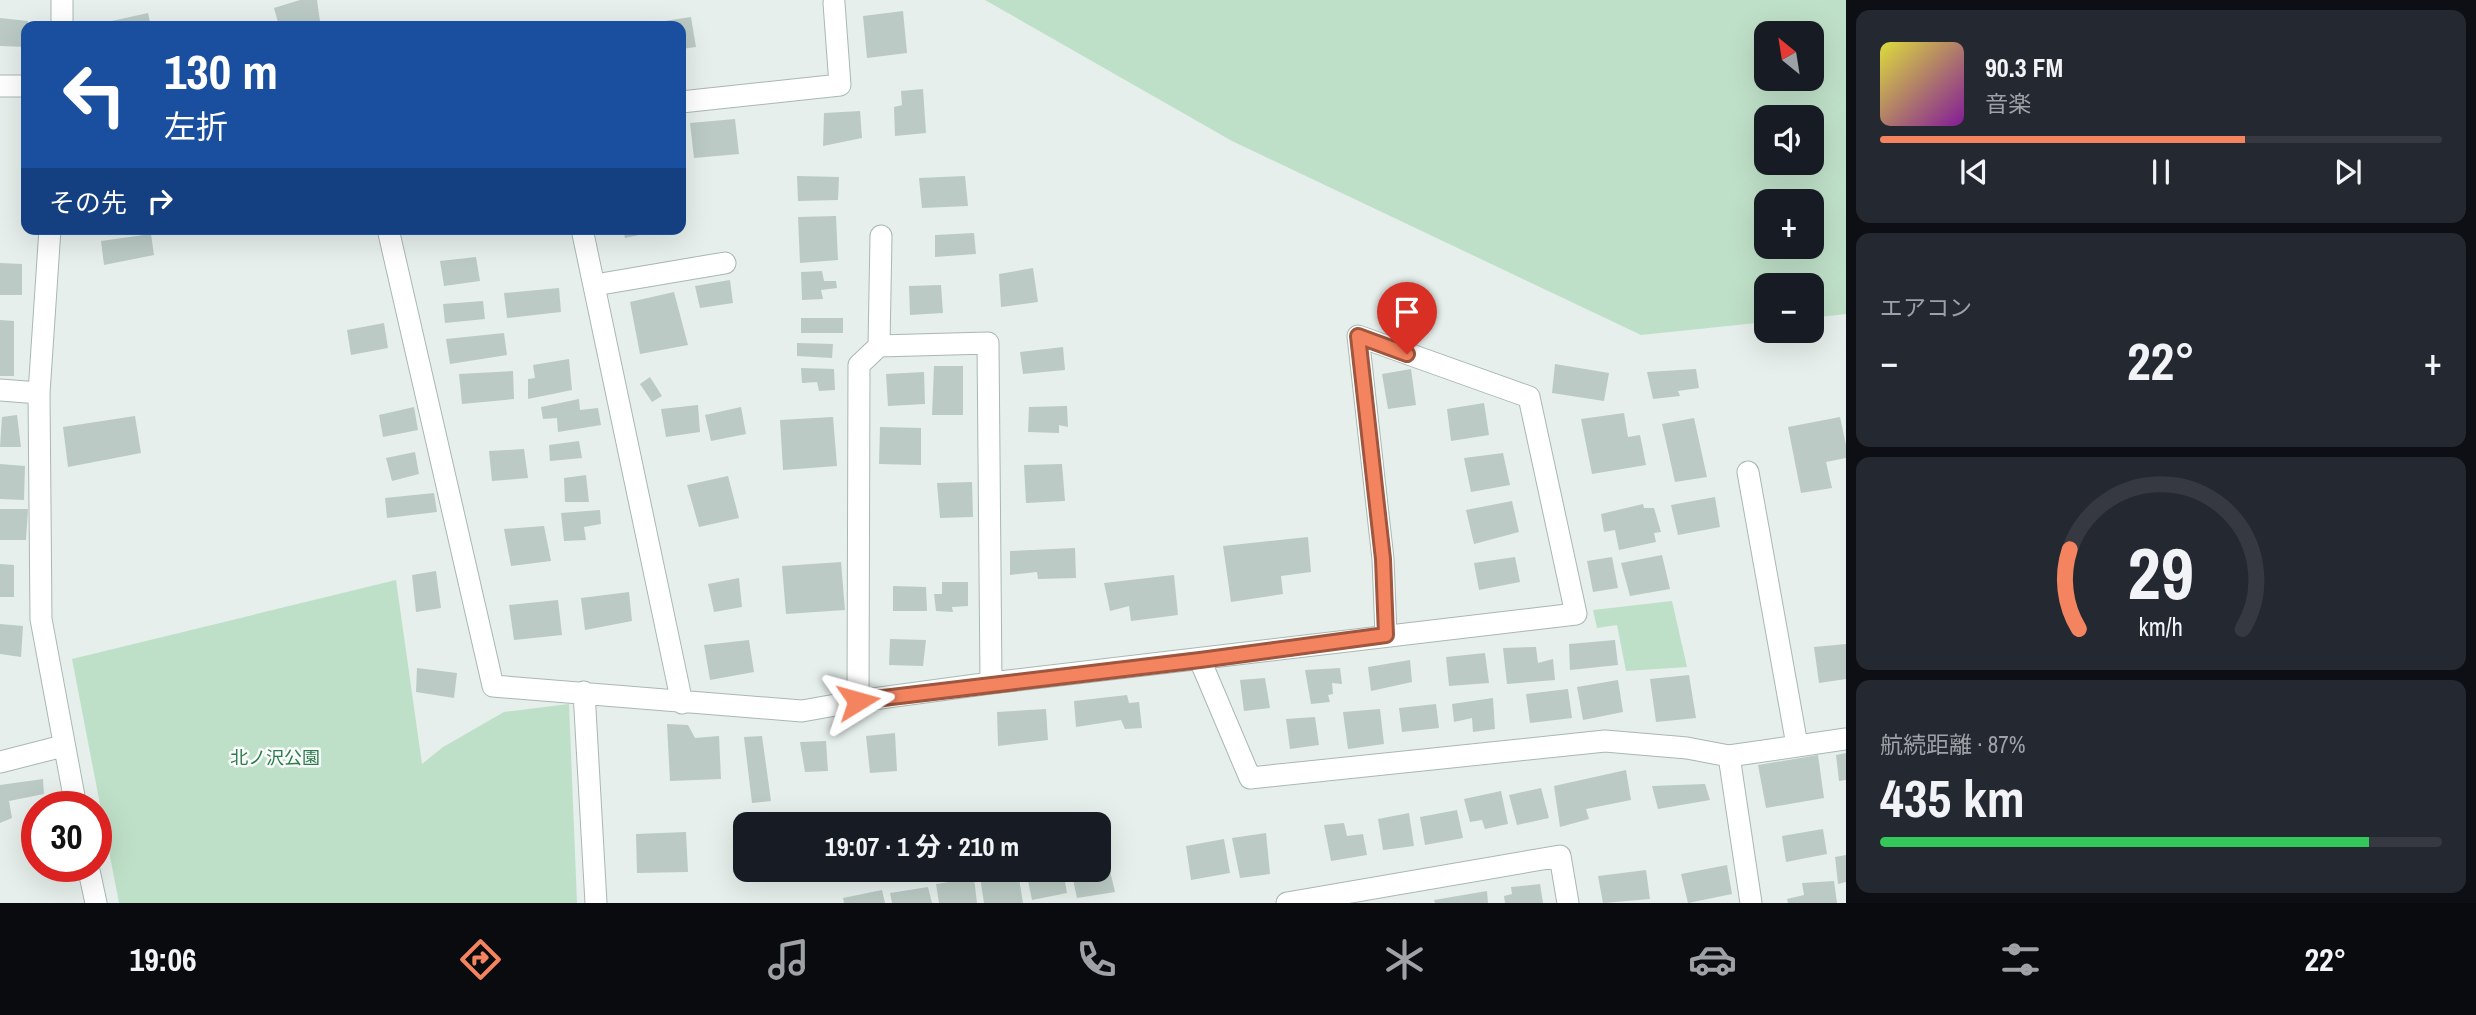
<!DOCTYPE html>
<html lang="ja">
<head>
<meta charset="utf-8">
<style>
  :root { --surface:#171b24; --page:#242831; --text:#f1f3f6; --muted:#9ea1a6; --line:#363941; --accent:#f4845f }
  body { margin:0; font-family:"Archivo Narrow","Noto Sans JP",sans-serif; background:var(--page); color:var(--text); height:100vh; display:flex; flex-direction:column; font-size:26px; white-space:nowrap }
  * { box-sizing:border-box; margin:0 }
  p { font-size:23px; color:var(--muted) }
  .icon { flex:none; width:38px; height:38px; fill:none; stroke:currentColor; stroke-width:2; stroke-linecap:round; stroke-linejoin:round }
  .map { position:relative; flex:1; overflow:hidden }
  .panel { display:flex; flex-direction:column; gap:10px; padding:10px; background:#0d0f14; width:630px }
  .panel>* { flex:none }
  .guide { position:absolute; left:21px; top:21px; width:665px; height:214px; border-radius:14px; box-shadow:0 7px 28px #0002; background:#1a4fa0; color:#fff; overflow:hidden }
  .needle { width:46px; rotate:330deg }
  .buttons { position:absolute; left:1754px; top:21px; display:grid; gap:14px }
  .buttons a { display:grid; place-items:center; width:70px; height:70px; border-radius:14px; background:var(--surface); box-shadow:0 7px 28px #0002; font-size:35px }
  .speed { position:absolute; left:21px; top:791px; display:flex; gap:14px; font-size:35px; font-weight:700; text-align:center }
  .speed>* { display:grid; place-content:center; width:91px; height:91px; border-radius:50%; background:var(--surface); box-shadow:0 7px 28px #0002; line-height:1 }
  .speed .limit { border:10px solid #d22; background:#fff; color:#111 }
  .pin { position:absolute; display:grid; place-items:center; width:60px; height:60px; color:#fff; margin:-72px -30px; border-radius:50% 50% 50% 0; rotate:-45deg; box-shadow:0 0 7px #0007 }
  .pin .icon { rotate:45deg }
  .me { position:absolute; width:77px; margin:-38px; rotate:82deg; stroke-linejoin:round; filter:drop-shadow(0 0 5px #0008) }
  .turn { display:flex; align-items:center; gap:24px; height:147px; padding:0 28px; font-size:32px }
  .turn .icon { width:91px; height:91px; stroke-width:2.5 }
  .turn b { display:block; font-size:49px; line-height:60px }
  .then { display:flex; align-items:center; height:66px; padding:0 28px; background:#0003; gap:14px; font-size:26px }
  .big { font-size:52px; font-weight:700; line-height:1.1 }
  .panel .widget { flex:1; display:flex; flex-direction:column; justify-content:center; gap:10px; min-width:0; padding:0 24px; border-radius:14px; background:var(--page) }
  .panel .dial { align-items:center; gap:0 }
  .dial svg { height:182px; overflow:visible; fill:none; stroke:var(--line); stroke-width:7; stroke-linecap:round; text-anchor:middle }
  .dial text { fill:var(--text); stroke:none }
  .song { display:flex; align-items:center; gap:21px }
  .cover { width:84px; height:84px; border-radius:10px; background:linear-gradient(135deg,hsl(60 70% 55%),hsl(290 70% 35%)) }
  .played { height:7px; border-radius:4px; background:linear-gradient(90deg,var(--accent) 65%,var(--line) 65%) }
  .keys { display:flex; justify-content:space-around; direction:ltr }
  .heat { display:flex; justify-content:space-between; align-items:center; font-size:38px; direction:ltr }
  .charge { height:10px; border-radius:5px; background:linear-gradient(90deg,#34c759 87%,var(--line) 0) }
  .trip { position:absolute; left:733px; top:812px; width:378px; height:70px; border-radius:14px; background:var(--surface); box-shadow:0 7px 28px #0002; font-weight:700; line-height:70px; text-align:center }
  .tabs { display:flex; height:112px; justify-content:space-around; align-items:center; background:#090b0e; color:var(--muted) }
  .tabs .icon { width:49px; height:49px }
  .tabs .current { color:var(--accent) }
  .tabs b { font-size:32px; color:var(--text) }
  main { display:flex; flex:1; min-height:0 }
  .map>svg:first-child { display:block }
</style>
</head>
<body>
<main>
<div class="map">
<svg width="1846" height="903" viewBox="0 0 1846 903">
  <rect width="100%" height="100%" fill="#e6efeb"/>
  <!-- green -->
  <path fill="#bfe0c8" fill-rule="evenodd" d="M985,0H1846V314L1811,318V285H1766V322L1641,335L1232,141ZM1766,33H1811V79H1766ZM1766,117H1811V163H1766ZM1766,201H1811V247H1766Z
    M396,580L422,764L443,747L504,712L569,704L577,903H119L72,659Z
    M1672,601L1687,667L1626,671L1617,625L1597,628L1593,610Z"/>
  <!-- building -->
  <path fill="#bbcac4" d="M300,0H317L320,21L298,26H279L274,8Z
    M903,11L907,53L867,58L863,16Z
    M148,13L151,26H109L107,22Z
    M691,17L696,47L681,49V26H646L645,24Z
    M0,18L28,21L26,47L0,46Z
    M923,89L926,133L895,136L894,107L902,105L901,91Z
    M860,111L862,138L823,146L824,113Z
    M735,119L739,154L694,158L690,123Z
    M797,176L839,177L838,200L798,201Z
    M965,176L968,206L922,208L919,178Z
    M836,216L838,260L800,263L798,217Z
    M623,229H662V230L625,238Z
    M974,233L976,254L935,257V235Z
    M151,234L154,255L104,265L101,241Z
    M476,257L480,281L444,286L440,261Z
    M0,263L22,264V295H0Z
    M1033,268L1038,302L1001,307L999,274Z
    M822,271L824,281H836L837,288L821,290L823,299L802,300L801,272Z
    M730,280L733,303L700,308L695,286Z
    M941,285L943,313L910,315L909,286Z
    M559,288L561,312L507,318L504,293Z
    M674,292L688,345L640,354L630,302Z
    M483,301L485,319L445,323L443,304Z
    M801,318H843V333H801Z
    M0,320L14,321V376H0Z
    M384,323L388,348L351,355L347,330Z
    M504,333L507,355L450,364L446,339Z
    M797,343L833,344L832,358L797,356Z
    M1063,347L1065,370L1023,374L1020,352Z
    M569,359L572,390L528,399V379L535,378L533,365Z
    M1555,364L1609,373L1604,401L1552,393Z
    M934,366H963V415H932Z
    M801,368L834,369L835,390L819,391L817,382L802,383Z
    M1411,369L1416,405L1388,409L1382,374Z
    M1696,369L1699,388L1678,391L1680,396L1653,399L1647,372Z
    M513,371L514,399L462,404L459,374Z
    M924,372L925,404L888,406L886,374Z
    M650,377L662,396L652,402L640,384Z
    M579,399L580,410L598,408L601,425L558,432L557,418L543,419L541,407Z
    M1484,403L1489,435L1451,441L1447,409Z
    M698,405L700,432L666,437L661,409Z
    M1067,406L1068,427L1059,425V433L1028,432L1029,407Z
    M414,407L418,430L383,437L379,415Z
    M741,407L746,434L711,441L705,415Z
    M1624,413L1628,437L1640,435L1646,465L1592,474L1581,419Z
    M17,415L21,447H0L2,417Z
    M135,416L141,453L68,467L63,427Z
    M833,417L837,466L783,470L780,420Z
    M1840,417L1846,445V458L1826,462L1832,488L1801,493L1788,427Z
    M1694,418L1707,477L1675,482L1662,424Z
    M880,427L921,428V465L879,464Z
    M579,441L582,458L550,461L549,445Z
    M524,449L528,478L492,481L489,451Z
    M415,452L419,474L392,481L386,458Z
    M1503,453L1510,485L1471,492L1464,458Z
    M0,464L25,466L24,500L0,499Z
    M1062,464L1065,501L1026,503L1024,465Z
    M586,475L589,502H565L564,478Z
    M728,476L739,518L699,527L687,485Z
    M972,482L973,517L940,518L937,483Z
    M434,493L437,512L387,518L385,498Z
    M1715,497L1720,527L1678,535L1671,505Z
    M1512,501L1519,532L1474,544L1466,510Z
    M1643,504L1644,508H1654L1661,532L1654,533L1656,542L1619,550L1615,530L1604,532L1601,514Z
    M0,509H28L26,540H0Z
    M600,510L601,524L584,527L586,540L564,541L561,513Z
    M544,526L551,561L511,566L504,529Z
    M1308,537L1311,572L1281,576L1283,594L1231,602L1223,546Z
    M1075,548L1076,578L1038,579L1037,572L1010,575V551Z
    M1662,555L1670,589L1630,596L1621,563Z
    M1515,557L1520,582L1479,590L1474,563Z
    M1612,557L1618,588L1593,592L1587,561Z
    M841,562L845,610L786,614L782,566Z
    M0,564L14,565V597H0Z
    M436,571L441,608L416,612L412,575Z
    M1174,575L1178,615L1131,621L1129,606L1110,611L1104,583Z
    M739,578L742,607L714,612L708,584Z
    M942,582H968V606L952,607L953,612L936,611L934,594H942Z
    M893,586L926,587L927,611H893Z
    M629,592L632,621L585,630L581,598Z
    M558,600L562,635L514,640L509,605Z
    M0,624L23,626L21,657L0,654Z
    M890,639L926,640L923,666L889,665Z
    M749,640L754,672L710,680L704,645Z
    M1615,640L1618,665L1570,670L1569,644Z
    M1846,644V679L1819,683L1814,647Z
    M1536,647L1538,663L1553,659L1555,680L1507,684L1503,648Z
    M1485,653L1489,683L1449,686L1446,657Z
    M1410,660L1412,682L1371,691L1368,667Z
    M417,668L457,673L454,698L416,692Z
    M1340,668L1342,684L1332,683L1333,694L1328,695L1330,702L1311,704L1305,670Z
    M1689,675L1696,718L1656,722L1650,679Z
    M1265,678L1270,708L1244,711L1240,680Z
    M1618,680L1623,712L1583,720L1577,687Z
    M1568,689L1572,718L1530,723L1526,694Z
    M1127,695L1129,703L1139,702L1142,728L1125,729L1121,720L1076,727L1074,701Z
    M1493,698L1495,729L1473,732L1472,718L1454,722L1452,704Z
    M1436,704L1439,728L1402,732L1399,708Z
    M1046,709L1048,740L998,746L997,712Z
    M1380,709L1384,744L1348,749L1343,712Z
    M1315,717L1319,745L1290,749L1286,719Z
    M667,724L688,725L695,738L719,736L721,779L670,781Z
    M895,733L897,771L870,773L866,736Z
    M762,736L771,801L752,803L744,737Z
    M826,741L828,771L805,772L800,742Z
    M1846,753V780L1839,781L1836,755Z
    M1818,755L1824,798L1766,808L1758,765Z
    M1626,770L1631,800L1586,809L1589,819L1560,827L1554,786Z
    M43,779L44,794L9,801L12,818L0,823V785Z
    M1705,784L1710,800L1658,809L1652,786Z
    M1541,788L1549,818L1517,825L1509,795Z
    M1501,791L1508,824L1485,829L1482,820L1470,822L1464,799Z
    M1457,810L1463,838L1425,845L1420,817Z
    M1409,813L1414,846L1383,850L1378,819Z
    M1344,823L1347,836L1363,834L1367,855L1331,861L1324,825Z
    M1823,829L1827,854L1786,862L1782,836Z
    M686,832L688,872L637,873L636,834Z
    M1266,833L1270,874L1240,878L1232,838Z
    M1224,839L1230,873L1191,880L1186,846Z
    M1846,855V882L1838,884L1835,857Z
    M1107,858L1115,892L1077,898L1071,870H1099V859Z
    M1727,865L1732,894L1688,903L1681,874Z
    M1063,870L1067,893L1032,900L1026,871Z
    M1646,870L1650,899L1603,903L1598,876Z
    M1018,872L1023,903H984L980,877Z
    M974,878L977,903H939L936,884Z
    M1834,881L1837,903H1788L1787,899L1804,895L1802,883Z
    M1540,884L1543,903H1505L1504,896L1512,894L1511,887Z
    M928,887L932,903H892L890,893Z
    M882,890L885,903H844L843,898Z
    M1487,891L1488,903H1435L1434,900Z"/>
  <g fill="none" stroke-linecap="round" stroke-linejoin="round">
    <defs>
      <path id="street" d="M62,26V0
        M0,86H26
        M681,102L840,85L834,3
        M50,229L39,393L41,619L76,807
        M388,229L493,686L802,711L858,701L991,683L1576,614L1529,397L1358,336L1383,559L1386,635
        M582,229L682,703
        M595,285L725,263
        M879,346L881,236
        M0,390L39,393
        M1748,472L1797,745
        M1200,660L1250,778L1605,741L1687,748L1729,756
        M584,692L596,903
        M858,701L859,365L879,346L988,343L991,683
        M0,762L63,746
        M88,866L96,903
        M1287,903L1560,856L1568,903
        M1751,903L1729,756L1846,739"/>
    </defs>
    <!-- street casing -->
    <use href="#street" stroke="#a8b8b2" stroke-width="23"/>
    <!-- street -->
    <use href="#street" stroke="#fff" stroke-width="21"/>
  </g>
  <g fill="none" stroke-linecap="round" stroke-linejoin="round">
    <defs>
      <path id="route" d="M858,701L1200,660L1386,635L1383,559L1358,336L1407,354"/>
    </defs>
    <!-- route casing -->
    <use href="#route" stroke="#9f563e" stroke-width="18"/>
    <!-- route -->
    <use href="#route" stroke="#f4845f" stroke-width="12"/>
  </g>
  <g text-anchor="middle" stroke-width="5" stroke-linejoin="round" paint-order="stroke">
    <!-- park labels -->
    <g font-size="18" fill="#2d7a4b" stroke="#f7fbf9">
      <text x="275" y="764">北ノ沢公園</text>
    </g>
  </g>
</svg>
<div class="buttons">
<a><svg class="needle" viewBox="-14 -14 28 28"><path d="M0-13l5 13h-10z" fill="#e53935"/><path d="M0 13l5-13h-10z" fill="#9ea1a6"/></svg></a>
<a><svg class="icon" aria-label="sound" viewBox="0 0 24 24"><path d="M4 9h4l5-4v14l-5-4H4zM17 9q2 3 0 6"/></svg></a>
<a>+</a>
<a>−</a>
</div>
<div class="speed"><div class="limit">30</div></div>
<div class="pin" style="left:1407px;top:354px;background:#d93025"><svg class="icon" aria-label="arrive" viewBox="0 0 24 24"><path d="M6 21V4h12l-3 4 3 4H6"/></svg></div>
<svg class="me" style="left:858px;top:701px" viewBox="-20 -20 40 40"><path d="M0-17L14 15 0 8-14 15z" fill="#f4845f" stroke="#fff" stroke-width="4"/></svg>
<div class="trip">19:07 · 1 分 · 210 m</div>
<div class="guide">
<div class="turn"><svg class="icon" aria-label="left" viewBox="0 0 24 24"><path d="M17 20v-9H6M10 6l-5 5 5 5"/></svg><div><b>130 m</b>左折</div></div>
<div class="then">その先<svg class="icon" aria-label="right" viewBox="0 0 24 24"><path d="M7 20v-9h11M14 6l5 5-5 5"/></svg></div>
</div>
</div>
<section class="panel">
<div class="widget">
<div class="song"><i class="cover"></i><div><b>90.3 FM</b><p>音楽</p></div></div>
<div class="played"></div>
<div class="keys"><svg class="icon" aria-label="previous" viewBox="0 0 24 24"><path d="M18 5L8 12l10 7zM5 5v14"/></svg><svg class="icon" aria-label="pause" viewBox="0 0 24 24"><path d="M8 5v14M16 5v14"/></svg><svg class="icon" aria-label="next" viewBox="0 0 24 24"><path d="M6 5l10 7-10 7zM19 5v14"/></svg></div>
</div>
<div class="widget"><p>エアコン</p>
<div class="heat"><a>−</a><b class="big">22°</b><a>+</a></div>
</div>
<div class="widget dial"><svg viewBox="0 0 100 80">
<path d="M14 69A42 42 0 1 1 86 69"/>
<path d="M14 69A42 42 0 0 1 10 34" stroke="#f4845f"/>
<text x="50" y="56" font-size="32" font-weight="700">29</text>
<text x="50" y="72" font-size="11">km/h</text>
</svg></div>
<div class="widget"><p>航続距離 · 87%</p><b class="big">435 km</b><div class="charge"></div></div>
</section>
</main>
<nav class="tabs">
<b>19:06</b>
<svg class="icon current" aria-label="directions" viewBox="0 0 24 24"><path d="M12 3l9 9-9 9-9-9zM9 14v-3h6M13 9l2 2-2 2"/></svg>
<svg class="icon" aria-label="music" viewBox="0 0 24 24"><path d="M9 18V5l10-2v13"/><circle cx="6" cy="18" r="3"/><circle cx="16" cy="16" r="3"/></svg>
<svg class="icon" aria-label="phone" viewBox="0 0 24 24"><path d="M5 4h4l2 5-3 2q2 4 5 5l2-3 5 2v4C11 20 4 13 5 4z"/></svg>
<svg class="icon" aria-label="climate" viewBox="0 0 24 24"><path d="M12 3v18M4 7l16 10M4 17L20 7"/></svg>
<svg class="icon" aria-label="car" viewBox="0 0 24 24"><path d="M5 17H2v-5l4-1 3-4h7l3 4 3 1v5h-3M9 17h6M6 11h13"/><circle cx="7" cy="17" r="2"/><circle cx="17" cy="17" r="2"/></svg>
<svg class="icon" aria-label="filters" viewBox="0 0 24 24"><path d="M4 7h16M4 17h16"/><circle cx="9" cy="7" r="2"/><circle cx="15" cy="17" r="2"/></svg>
<b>22°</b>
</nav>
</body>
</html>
